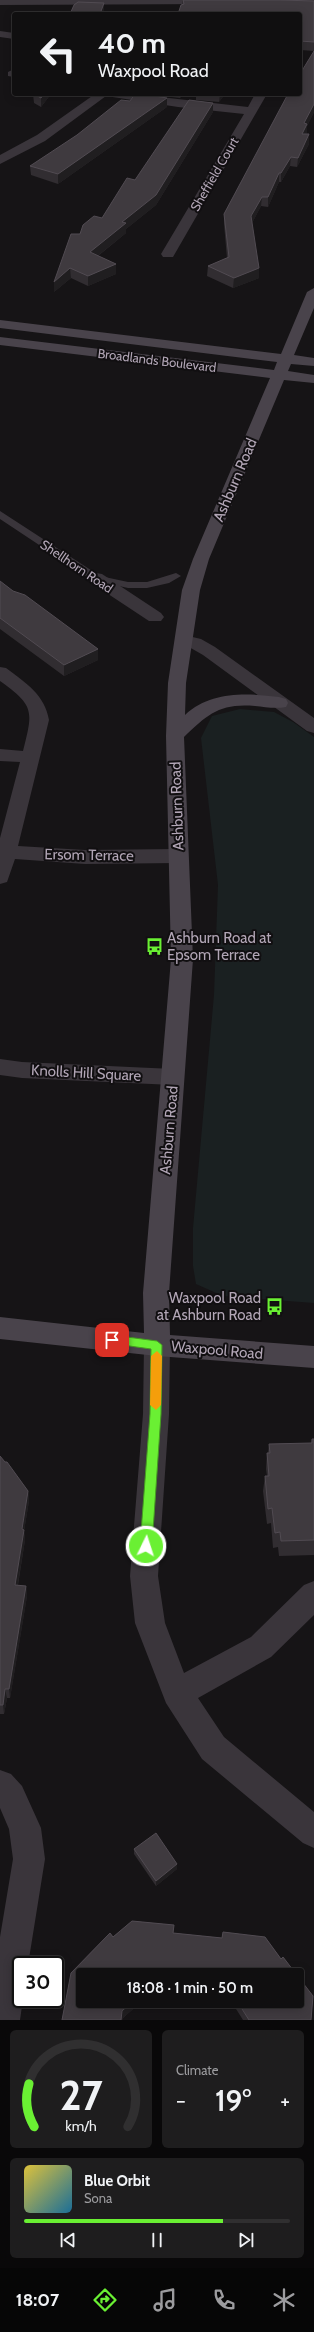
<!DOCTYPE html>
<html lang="en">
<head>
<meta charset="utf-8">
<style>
  :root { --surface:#100f10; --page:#1e1d1e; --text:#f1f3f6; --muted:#9c9c9f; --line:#302f30; --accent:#6af033 }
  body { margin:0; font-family:Cabin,sans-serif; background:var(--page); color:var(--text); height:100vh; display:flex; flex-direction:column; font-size:15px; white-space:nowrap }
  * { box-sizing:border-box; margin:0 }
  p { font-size:13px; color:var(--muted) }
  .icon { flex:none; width:22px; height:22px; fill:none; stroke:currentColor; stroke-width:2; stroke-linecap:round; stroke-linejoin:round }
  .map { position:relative; height:2020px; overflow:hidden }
  .sheet { display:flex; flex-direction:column; gap:10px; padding:10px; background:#090809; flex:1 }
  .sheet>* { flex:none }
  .hud { position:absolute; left:12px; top:12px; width:290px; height:84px; border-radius:4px; box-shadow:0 2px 10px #0003,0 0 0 1px var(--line); background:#100f10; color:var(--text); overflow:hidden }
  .speed { position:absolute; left:12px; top:1956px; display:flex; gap:8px; font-size:20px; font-weight:700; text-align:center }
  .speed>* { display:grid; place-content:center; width:52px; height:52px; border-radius:50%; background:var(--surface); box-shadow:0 2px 10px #0003,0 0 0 1px var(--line); line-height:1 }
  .speed .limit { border:2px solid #111; border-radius:6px; background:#fff; color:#111 }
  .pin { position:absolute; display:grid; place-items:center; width:34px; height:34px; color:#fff; margin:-17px; border-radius:8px; box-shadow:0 2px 6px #0006 }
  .me { position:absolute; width:44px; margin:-22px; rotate:4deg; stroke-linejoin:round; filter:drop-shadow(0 0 3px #0008) }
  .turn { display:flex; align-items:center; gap:14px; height:84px; padding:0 20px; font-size:18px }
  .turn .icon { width:52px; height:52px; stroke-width:2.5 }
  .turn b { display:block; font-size:28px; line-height:34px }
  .big { font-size:30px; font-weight:600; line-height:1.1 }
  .sheet .card { flex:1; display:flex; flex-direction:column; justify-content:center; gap:6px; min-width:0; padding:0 14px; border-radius:6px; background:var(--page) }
  .sheet .dial { align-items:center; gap:0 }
  .dial svg { height:104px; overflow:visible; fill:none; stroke:var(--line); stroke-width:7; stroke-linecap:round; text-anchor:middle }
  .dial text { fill:var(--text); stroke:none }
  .song { display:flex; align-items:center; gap:12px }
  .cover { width:48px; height:48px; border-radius:6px; background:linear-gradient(135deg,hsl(50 70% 55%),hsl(200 70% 35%)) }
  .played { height:4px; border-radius:2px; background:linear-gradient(90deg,var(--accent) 75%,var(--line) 75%) }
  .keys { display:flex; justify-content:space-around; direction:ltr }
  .heat { display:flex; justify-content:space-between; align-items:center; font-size:22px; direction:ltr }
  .sheet .tiles { flex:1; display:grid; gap:10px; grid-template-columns:1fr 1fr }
  .card:last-child { grid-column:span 2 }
  .trip { position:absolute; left:76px; top:1968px; width:228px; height:40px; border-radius:4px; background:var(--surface); box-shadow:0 2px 10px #0003,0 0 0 1px var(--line); font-weight:600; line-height:40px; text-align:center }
  .tab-bar { display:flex; height:64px; justify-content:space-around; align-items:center; background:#060606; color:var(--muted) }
  .tab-bar .icon { width:28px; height:28px }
  .tab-bar .on { color:var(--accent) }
  .tab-bar b { font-size:18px; color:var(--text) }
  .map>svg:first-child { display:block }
</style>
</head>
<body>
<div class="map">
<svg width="314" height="2020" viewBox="0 0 314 2020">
  <rect width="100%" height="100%" fill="#161416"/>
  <!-- green -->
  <path fill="#1a2021" d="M240,709L274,712L293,722L314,737V1303L223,1296L196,1284L193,1266V1228L214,995L218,885L201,738L212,716Z"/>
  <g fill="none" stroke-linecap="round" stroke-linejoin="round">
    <!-- lane -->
    <path fill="#3a353b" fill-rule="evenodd" d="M0,511L100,576L128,582H147L176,573L181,576L169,583L147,588H128L92,580L0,519Z"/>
    <!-- street -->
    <path fill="#3a353b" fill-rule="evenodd" d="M0,0H215L216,1L211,4L0,5Z
      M0,31L14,33V39L0,37Z
      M14,69V77L8,76V72Z
      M95,94H134L248,107L255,94H267L173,257H163L161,254L244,114L178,107L106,96L45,141L0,164V155L37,135Z
      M96,573L102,574L161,613L164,617L161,621H149L90,582L88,578L90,574Z
      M184,635L201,639L215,647L314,718V733L307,731L203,655L189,647L178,644L175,640L178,636Z
      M0,667L6,668C26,683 45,695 49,720L18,846L85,850L178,849L185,851L188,856L185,861L178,863L85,864L15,859L7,882L0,884V838L20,762L0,761V749L23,751C33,711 35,706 0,681Z
      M0,1059L22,1062L173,1069L181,1071L184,1077L181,1083L173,1085L22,1078L0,1075Z
      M157,1334L166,1337L170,1345L169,1414L158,1576L165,1623L184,1673L251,1637L304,1585L314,1581V1615L271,1657L198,1698L224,1737L314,1812V1848L303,1843L202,1759L166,1703L135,1623L130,1576L143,1414L144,1345L148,1337Z
      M0,1770L11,1774L22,1786L41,1828L45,1859L28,1965H21V1999H23L20,2020H0V1937L13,1859L9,1829L0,1808Z"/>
    <!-- secondary -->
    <path fill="#49434b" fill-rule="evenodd" d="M314,288V308L294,355L314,358V366L291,364L288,371L314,375V383L284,380L209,559L200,590L186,683L185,715C211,691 246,693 279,697L286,699L288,703L286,707C275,709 265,707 255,706C220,703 208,714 184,737L193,959L169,1293L170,1335L314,1346V1368L157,1356L0,1339V1317L144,1333L143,1293L171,959L166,736L168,683L182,590L193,559L270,378L0,345V337L274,370L277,362L0,328V320L281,354L307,292Z"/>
  </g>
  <!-- wall -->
  <path fill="#312d31" d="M182,0H314V112L307,126L306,134H309V144L297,167L290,166L281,182H279L268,207L261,206L252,223L259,278L233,288L207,276L208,266L227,258L224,224V214L314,51L300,50V14L182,5Z
    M33,94H51L41,107L34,103Z
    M147,94H185L180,98Z
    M196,94H225L219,102L196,100Z
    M213,103V112L156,205L126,229V233L98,256L116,264V274L88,286L71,278L54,292L80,234L102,218L135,180Z
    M167,107L58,184L31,175L30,166Z
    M0,581L13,591L98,649V660L64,676L0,629Z
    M312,1439H314V1555L279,1556L278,1547L273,1548L271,1523L267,1524L263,1491L265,1476H267L266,1469L267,1453H268L269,1444L311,1443Z
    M0,1456L28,1491L29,1501L24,1531L25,1540L18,1585L26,1586L27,1596L10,1698H7L4,1714H0Z
    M134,1849L177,1869L156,1886L134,1854Z
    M132,1921L174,1925L173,1933L222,1938L223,1932L265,1937L281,1959L283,1957L313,1996L311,2020H243L231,2001H297V1975H83V2001H142L123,2018L122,2020H62L71,1973L110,1933L113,1937Z"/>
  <!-- shaded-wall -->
  <path fill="#201e20" d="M104,3V12L103,14H100Z
    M44,94H51L41,107V98Z
    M180,94H185L180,98Z
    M220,94H225L219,102Z
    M167,98V107L58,184V174Z
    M213,103V112L156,205L126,229V233L90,262V252L122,222Z
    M314,104V112L307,126V133L301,143L302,134L304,123Z
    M309,134V144L297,167L298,158Z
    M291,157L290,166L281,182V173Z
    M279,173V182L268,207V197Z
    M262,197L261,206L251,225V216Z
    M116,264V274L88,286V276Z
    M70,268L71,278L54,292V282Z
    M259,268V278L233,288L234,278Z
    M98,649V660L64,676V665Z
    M28,1491L29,1501L24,1531L25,1540L16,1595L15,1585L22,1529Z
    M26,1586L27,1596L10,1698L9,1689Z
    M5,1689L7,1698L4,1714L3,1705Z
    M177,1864V1869L156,1886V1881Z
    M133,2001H142L123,2018L122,2020H121L122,2011Z"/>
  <!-- building -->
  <path fill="#3f3a3f" stroke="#514b52" d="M183,0H280L314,1V42L300,41V14H178L181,5L184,4Z
    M78,2L104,3L100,14H70L74,5Z
    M314,51V104L304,123L307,124L302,134H309L298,158L291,157L281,173H279L268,197H262L251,216L259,268L234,278L208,266L229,257L224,214L288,94H300V74Z
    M34,94H44L41,98Z
    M135,94H143L167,98L58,174L30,166L77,135L121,100L130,101Z
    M189,100L213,103L156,195L122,222L126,223L90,252L116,264L88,276L70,268L54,282L71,234H80L83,225L94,216L102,218L127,178L135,180Z
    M0,581L13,591L25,595L98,649L64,665L0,618Z
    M312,1439H314V1540L281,1541L280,1532L275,1533L272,1508L268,1509L265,1476H269L267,1453H270L269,1444L312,1443Z
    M0,1456L5,1462H7L28,1491L22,1529L24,1530L15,1585L26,1586L9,1689H5L3,1705H0Z
    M156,1833L177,1864L156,1881L134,1849Z
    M132,1921L174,1925L173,1933L222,1938L223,1932L265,1937L281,1959L283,1957L313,1996L311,2020H249L237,2001H297V1975H83V2001H133L122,2011L121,2020H62L71,1973L110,1933L113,1937Z"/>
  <!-- route -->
  <path fill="#6af033" stroke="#459c21" d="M112,1335L157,1341L162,1345L161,1414L152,1546L150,1550L146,1552L142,1550L140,1546L150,1414L151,1349L108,1343V1337Z"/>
  <!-- slow -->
  <path fill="#f59e0b" d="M157,1351L162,1356L161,1405L156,1410L150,1405L151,1356Z"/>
  <!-- icons -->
  <defs>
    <symbol id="bus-bare" viewBox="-9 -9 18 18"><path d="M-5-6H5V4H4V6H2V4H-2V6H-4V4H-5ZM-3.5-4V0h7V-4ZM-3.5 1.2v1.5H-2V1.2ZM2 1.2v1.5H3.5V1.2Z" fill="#6af033" stroke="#110f11" stroke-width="2.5" paint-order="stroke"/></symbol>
  </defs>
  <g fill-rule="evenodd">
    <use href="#bus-bare" x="142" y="934" width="25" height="25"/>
    <use href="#bus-bare" x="262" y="1294" width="25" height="25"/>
  </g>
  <g text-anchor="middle" stroke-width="4" stroke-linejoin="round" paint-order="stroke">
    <!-- far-street labels -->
    <g font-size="13" fill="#b2a6b6" stroke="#110f11">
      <text transform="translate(214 174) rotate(-60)" y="5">Sheffield Court</text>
      <text transform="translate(157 360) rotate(7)" y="5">Broadlands Boulevard</text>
      <text transform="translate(77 566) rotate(34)" y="5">Shellhorn Road</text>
    </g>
    <!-- street labels -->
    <g font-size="15" fill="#b2a6b6" stroke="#110f11">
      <text transform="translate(235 480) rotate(-67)" y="5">Ashburn Road</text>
      <text transform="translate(177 806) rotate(-92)" y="5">Ashburn Road</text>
      <text transform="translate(89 855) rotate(1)" y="5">Ersom Terrace</text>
      <text transform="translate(86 1073) rotate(3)" y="5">Knolls Hill Square</text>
      <text transform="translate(169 1130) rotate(-85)" y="5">Ashburn Road</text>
      <text transform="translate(217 1350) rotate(5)" y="5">Waxpool Road</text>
    </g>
    <!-- poi labels -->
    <g font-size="15" fill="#b2a6b6" stroke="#110f11" text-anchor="start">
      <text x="167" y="943">Ashburn Road at<tspan x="167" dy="17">Epsom Terrace</tspan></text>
      <text x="261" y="1303" text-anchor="end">Waxpool Road<tspan x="261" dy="17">at Ashburn Road</tspan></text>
    </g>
  </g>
</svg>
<div class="speed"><div class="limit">30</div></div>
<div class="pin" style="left:112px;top:1340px;background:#d93025"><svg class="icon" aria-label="arrive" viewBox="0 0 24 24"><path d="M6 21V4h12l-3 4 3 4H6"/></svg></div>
<svg class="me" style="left:146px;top:1546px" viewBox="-20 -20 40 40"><circle r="17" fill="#6af033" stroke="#fff" stroke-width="3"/><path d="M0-11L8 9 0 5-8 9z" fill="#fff"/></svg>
<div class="trip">18:08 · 1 min · 50 m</div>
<div class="hud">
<div class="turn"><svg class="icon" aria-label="left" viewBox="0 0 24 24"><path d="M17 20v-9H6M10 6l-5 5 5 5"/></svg><div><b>40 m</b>Waxpool Road</div></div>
</div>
</div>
<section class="sheet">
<div class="tiles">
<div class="card dial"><svg viewBox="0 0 100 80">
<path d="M14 69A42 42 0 1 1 86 69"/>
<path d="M14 69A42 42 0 0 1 10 36" stroke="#6af033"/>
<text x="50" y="56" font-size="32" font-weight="700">27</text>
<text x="50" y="72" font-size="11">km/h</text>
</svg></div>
<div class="card"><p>Climate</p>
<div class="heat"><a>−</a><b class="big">19°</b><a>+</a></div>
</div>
<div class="card">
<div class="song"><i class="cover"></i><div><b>Blue Orbit</b><p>Sona</p></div></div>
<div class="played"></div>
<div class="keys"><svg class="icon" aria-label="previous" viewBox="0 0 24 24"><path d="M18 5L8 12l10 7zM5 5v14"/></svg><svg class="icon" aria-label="pause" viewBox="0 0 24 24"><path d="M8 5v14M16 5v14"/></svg><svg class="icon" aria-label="next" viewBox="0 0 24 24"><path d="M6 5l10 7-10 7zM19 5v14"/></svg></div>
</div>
</div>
</section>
<nav class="tab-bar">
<b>18:07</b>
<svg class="icon on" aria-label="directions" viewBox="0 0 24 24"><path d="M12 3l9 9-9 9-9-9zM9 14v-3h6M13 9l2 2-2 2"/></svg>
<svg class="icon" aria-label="music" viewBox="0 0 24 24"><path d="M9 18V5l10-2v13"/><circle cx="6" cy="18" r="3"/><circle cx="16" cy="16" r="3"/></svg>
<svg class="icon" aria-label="phone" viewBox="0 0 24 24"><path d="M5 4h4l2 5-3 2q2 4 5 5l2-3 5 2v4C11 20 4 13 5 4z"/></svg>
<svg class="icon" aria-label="climate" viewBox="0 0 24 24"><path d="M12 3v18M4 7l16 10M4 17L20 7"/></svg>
</nav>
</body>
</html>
